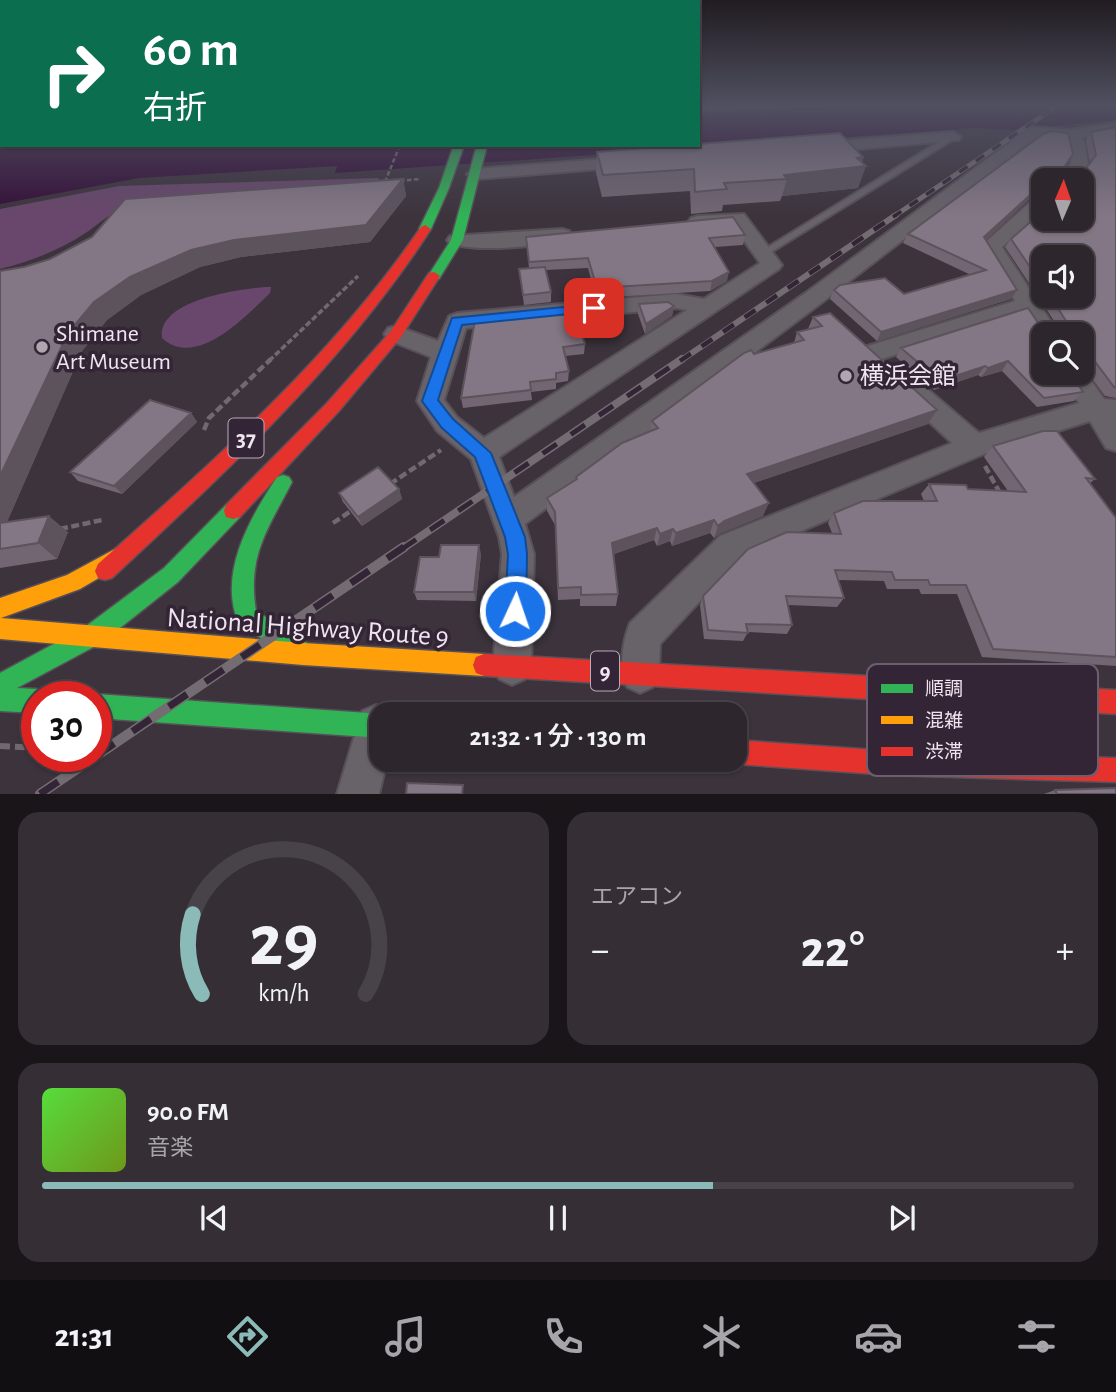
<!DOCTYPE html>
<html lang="ja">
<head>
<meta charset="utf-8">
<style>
  :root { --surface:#2d262d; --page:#352e35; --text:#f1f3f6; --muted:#a7a5aa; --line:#484349; --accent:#8bbbb9 }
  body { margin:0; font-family:"Alegreya Sans","Noto Sans JP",sans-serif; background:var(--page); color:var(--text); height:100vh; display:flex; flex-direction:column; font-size:26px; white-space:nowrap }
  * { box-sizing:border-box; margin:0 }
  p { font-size:23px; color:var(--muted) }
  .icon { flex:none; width:38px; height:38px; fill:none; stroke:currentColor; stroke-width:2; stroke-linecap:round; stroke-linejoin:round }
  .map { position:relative; height:794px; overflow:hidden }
  .details { display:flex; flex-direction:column; gap:18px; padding:18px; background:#191519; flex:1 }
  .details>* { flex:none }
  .guide { position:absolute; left:0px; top:0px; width:700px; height:147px; box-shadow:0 2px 5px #0004,0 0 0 2px var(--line); background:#0b6e4f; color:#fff; overflow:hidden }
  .needle { width:46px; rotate:2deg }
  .controls { position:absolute; left:1031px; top:168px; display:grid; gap:14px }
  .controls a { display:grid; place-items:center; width:63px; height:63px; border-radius:14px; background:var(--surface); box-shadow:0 2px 5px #0004,0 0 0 2px var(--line); font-size:35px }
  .speed { position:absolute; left:21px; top:681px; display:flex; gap:14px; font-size:35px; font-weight:700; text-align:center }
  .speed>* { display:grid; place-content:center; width:91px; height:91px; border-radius:50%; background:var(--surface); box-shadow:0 2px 5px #0004,0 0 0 2px var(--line); line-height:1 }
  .speed .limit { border:10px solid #d22; background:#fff; color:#111 }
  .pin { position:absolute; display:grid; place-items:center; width:60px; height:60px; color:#fff; margin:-30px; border-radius:14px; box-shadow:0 4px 10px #0006 }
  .me { position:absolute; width:77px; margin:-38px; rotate:3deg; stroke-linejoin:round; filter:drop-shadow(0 0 5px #0008) }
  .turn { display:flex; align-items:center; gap:24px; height:147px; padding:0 28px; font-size:32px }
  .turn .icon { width:91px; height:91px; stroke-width:2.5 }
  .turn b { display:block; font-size:49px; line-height:60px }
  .big { font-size:52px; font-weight:600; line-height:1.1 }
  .details .widget { flex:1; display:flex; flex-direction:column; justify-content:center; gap:10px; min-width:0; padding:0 24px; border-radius:21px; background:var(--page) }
  .details .dial { align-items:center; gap:0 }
  .dial svg { height:182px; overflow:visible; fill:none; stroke:var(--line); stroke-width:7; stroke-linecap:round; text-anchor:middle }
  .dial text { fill:var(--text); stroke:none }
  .song { display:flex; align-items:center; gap:21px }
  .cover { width:84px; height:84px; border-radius:10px; background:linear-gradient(135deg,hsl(110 70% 55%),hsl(80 70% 35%)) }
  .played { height:7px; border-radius:4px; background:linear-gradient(90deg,var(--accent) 65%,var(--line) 65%) }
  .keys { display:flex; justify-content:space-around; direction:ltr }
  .heat { display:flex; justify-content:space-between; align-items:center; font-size:38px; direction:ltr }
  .details .tiles { flex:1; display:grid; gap:18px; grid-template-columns:1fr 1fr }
  .widget:last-child { grid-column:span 2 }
  .trip { position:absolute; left:369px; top:702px; width:378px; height:70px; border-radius:21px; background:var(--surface); box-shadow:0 2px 5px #0004,0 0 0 2px var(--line); font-weight:600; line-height:70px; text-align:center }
  .dock { display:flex; height:112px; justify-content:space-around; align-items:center; background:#120f12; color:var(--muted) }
  .dock .icon { width:49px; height:49px }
  .dock .active { color:var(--accent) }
  .dock b { font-size:32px; color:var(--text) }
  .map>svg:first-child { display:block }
</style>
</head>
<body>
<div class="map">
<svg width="1116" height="794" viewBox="0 0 1116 794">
  <rect width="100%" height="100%" fill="#3c333c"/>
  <!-- green -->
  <path fill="#69476c" d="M379,178L377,189L125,207C110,213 100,223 87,232C62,249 30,262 0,269V209L119,186Z
    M266,287H271L270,293C247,315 197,370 162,338C157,300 238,289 266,287Z"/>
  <!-- water -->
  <path fill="#340e38" d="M0,106L2,145H698V113L852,106H1116V120L1013,130L978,128L335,173L337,166L139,178L0,204Z"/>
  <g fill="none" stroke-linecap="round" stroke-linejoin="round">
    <defs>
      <path id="lane" d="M698,106H746L743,108L698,109Z
        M950,135L957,137L768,254H762L760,252Z"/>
      <path id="street" d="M1116,123V133L1081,138L1085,143L1088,164L1076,180H1058L1071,163L1069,144L1065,139L1039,135L820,304L525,524L534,554L531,666L525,679L512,685L499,679L493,666L502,554L499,537L471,459L437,431L417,401L431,357L388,340L384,334L388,328L396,326L438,341L449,316L457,313L676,294L704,299L760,263L732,224L691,226L688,222L691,218L698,216L744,214L779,261L782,265L779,269L499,457L514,497L804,294L1031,127L1070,130ZM676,308L687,310L484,438L457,417L444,400L466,328Z
        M953,132L961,137L959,140L815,153L807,148L815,143Z
        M630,157L638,162L636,166L476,179L467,174L476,169Z
        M1043,195V211L1002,247L1059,334H1043V341L1039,340L1023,314L879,360L870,362L861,360L858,354L861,348L1015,301L981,246L1036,197Z
        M562,229L569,231L572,235L569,239C538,247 481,252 450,244L447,240L450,236Z
        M1082,367L1104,399L1116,400V451L1106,448L1090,421L984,454L742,556L660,644L659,674L653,687L640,693L627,687C619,667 622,643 630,623L720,536L952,443L900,395L896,388L900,381L909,379L918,381L979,433L1079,403L1060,373H1082Z
        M376,705L391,714H382V760H387L379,794H337L362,711Z"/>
      <path id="fast" d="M454,145H464L449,188L431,229L429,231H421L419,229L439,188Z
        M477,145H487L463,240L439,279H429L428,276L451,240Z
        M283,475L289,477L292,482C268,529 247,555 256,611L307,643L310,651L307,659L299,662L239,624C217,574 250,518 277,477Z
        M233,503L240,505L242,511L240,517L178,582L101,643L17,688L37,689L45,693L47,696H37V713L0,711V673L85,627L164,568L226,505Z
        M96,694L382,714V738L96,718V696H91Z"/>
      <path id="slow" d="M126,543L133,546L136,552L133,558L80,589L1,618L303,643L484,654L492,657L495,665L492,673L484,676L303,665L0,639V598L67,575Z"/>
      <path id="jam" d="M425,225L431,229C345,362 227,471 112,578L105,580L98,578L95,571L98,564C214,461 333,356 421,227Z
        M434,272L440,276L401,337L339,411L240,517L233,519L226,517L224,511L226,505L327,403L391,331L429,273Z
        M484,654L1116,690V714L484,676L476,673L473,665L476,657Z
        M735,740L890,751L1116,758V782L890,775L735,764L726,760H735Z"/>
    </defs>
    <!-- lane casing -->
    <use href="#lane" stroke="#585058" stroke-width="4"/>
    <!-- street casing -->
    <use href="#street" stroke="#585058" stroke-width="4"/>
    <!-- fast casing -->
    <use href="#fast" stroke="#585058" stroke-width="3"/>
    <!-- slow casing -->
    <use href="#slow" stroke="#585058" stroke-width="3"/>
    <!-- jam casing -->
    <use href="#jam" stroke="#585058" stroke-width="3"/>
    <!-- path-far3 -->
    <path stroke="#706a70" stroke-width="2.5" stroke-dasharray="4.5 2.5" stroke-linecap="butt" d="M400,181L420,179
      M385,182L400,145"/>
    <!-- path-far2 -->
    <path stroke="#706a70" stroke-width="3.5" stroke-dasharray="6 2.5" stroke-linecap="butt" d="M269,361L358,276"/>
    <!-- path-far1 -->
    <path stroke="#706a70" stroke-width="4.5" stroke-dasharray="8 3.5" stroke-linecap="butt" d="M204,430L209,418L271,359
      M985,466L1001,495
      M390,484L441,450
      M333,523L354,509
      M60,529L102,520"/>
    <!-- path -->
    <path stroke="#706a70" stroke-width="6" stroke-dasharray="10 5" stroke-linecap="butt" d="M0,746L37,748
      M96,751L100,752"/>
    <!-- lane -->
    <use href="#lane" fill="#686269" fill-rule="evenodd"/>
    <!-- street -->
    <use href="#street" fill="#686269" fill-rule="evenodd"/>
    <!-- fast -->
    <use href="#fast" fill="#30b455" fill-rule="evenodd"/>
    <!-- slow -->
    <use href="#slow" fill="#ff9f0a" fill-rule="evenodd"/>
    <!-- jam -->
    <use href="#jam" fill="#e5322d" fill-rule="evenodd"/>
    <defs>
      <path id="rail-far3" d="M893,217L1057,106"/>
      <path id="rail-far2" d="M680,361L896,215"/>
      <path id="rail-far1" d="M402,549L682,359"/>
      <path id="rail" d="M96,756L404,547
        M40,794L96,756"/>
    </defs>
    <!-- rail-far3 casing -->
    <use href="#rail-far3" stroke="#736d73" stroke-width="5"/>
    <!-- rail-far2 casing -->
    <use href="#rail-far2" stroke="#736d73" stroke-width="6"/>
    <!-- rail-far1 casing -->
    <use href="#rail-far1" stroke="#736d73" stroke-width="8"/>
    <!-- rail casing -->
    <use href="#rail" stroke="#736d73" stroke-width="10"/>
    <!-- rail-far3 -->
    <use href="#rail-far3" stroke="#342536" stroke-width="3.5" stroke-dasharray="10" stroke-linecap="butt"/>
    <!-- rail-far2 -->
    <use href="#rail-far2" stroke="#342536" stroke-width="4.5" stroke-dasharray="13" stroke-linecap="butt"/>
    <!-- rail-far1 -->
    <use href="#rail-far1" stroke="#342536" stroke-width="5" stroke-dasharray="17" stroke-linecap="butt"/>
    <!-- rail -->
    <use href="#rail" stroke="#342536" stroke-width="7" stroke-dasharray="22" stroke-linecap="butt"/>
  </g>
  <!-- wall -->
  <path fill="#726672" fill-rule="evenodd" d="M1116,127V398L1105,396L1083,366L1082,368V334H1043L1083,392L1074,401L1037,407L1002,371L981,377L978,375L934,390L896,357L901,348L1048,334L1053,328L1058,327L1005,247L1011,239L1082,180H1043V193L1034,195L985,240L1011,299L877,341L830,299L834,290L904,294L971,275L903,243L908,234L1061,172L1082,174L1090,163L1086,140L1091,132ZM1043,257L1082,296H1043Z
    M597,152L863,157L858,188L782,196L780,201L723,205L722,211L691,214L690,191L602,197L596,173Z
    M403,179L406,196L370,242L241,257L200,267L141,295L107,320L82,351L7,522L68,532L57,559L0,568V271L24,267Z
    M745,235L743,245L715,247L727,281L710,291L596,298L588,268L546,270L551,292V302L524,305L519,269L529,268L526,237Z
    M639,304L674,306L672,316L645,334L638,314Z
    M813,317L937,410L928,424L754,483L763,516L719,534L714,538L710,533L672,546L670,541L657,546L654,540L614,554L618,594L616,606H580V599L558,600L555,525L547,511V498L576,480V477L650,431L652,421L754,354L794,343L797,332L808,329Z
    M475,320L585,344L584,354L565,356L569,371L568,381L556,383V389L531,392L532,400L463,408L461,398Z
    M191,413L197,422L122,494L78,481L70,472Z
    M993,446L1095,479L1090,483L1116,518V666L982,657L957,594H921L919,589H887L884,581L838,580L844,598L837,607L788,605L792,625L787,634L748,632L743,641L704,639L700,605L703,596L832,533L828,523L834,513L924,501L921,494L929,484L968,489L1008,491L984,457Z
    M399,489L402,499L362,526L343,502L339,493Z
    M481,554L476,601L417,600L414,592L439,557Z
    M1055,790L1116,794H1044Z"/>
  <!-- shaded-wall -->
  <path fill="#5c535d" d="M863,157L859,167L866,166L858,188L782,196L787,179L784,175Z
    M403,179L406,196L370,242L241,257L200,267L141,295L107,320L82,351L0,538V476L68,333L94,302L130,277L191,250Z
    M1043,186V193L1034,195L978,246L984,237L1039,187Z
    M729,272L727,281L710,291L712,281Z
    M1017,290L1011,299L877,341L881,332Z
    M674,306L672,316L645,334L646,324Z
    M1008,361L1002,371L981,377L988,368Z
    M985,366L978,375L934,390L940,381Z
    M937,410L928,424L742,487L747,474Z
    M191,413L197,422L122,494L114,486Z
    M399,489L402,499L362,526L358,517Z
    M769,503L763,516L719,534L714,538L718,526L724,521Z
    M49,516L68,532L57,559L38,543Z
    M714,520L710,533L672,546L676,533Z
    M657,528L654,540L611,555L612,543Z
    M673,529L670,541L657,546L660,534Z
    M479,545L481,554L476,601L474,592Z"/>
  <!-- building -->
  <path fill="#847785" stroke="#5c535d" stroke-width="2" d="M1116,127V388L1114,387L1090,355L1087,361L1082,362V334H1043V373H1071L1083,392L1044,398L1008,361L988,368L985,366L940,381L901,348L1028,308L1045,333L1052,334L1053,328L1068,327V324L1050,296H1082V257H1043V286L1011,239L1043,211V219H1082V180H1043V186L1039,187L984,237L1017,290L881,332L834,290L840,285L885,278L904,294L986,270L908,234L1043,134L1051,131L1068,133L1073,154L1061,172L1082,174L1096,155L1091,132Z
    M840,133L863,157L857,158L866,166L784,175L787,179L724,183L727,189L695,192L694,169L603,175L597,152L680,145H698V144Z
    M403,179L366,225L234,240L191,250L130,277L94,302L68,333L0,476V271L24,267L50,259L92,237L125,199Z
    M733,217L745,235L709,238L729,272L712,281L597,288L588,258L529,262L526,237Z
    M545,267L551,292L523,295L519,269Z
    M668,302L674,306L646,324L639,304Z
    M574,310L585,344L563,347L569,371L556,373V379L530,382L531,390L461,398L475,320Z
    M830,313L937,410L747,474L769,503L724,521L718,526L714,520L676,533L673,529L660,534L657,528L612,543L618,594L581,595V587L558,588L555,512L547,498L577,479L576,477L622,443L658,428L652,421L744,353L751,350L754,354L804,340L797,332L822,326L813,317Z
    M150,400L191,413L114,486L70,472Z
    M1043,431H1057L1095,479L1086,478L1116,518V657L993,649L966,585H930L928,580H895L892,572L835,570L844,598L786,596L792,625L746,624L748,633L708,630L703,596L748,549L787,532L841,534L834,513L863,501H937L929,484L966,485L968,489L1026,492L993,446Z
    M378,467L399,489L358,517L339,493Z
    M49,516L38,543L0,549V523Z
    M441,545H479L474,592H414L420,557H439Z
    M407,783L463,785L462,794H406Z
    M1116,788V794H1057L1055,790Z"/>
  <!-- sky -->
  <linearGradient id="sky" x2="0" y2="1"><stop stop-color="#211c21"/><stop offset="0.49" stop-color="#505061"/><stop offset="1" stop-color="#505061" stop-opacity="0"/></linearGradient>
  <rect width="1116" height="217" fill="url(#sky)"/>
  <!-- route -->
  <path fill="#1a73e8" stroke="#114b97" stroke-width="2" d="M594,304L598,305V311L462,325L438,400L453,419L491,453L525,537L527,554L526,611L523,619L515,622L508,619L505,611L508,554L505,537L475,457L442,428L422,401L452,318Z"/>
  <!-- markers -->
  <g fill="#b0a6b0" stroke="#342536" stroke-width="2.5">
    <circle cx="42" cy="347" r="7"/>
    <circle cx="846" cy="376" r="7"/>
  </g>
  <g text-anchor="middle" stroke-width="7" stroke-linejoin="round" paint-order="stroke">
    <!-- shield labels -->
    <g fill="#342536" stroke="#b7abb8" stroke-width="2">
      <rect x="228.5" y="418.5" width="35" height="39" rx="5"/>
      <rect x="591" y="651.5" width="28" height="39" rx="5"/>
    </g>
    <g font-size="23" font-weight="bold" fill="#efe4ef">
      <text x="246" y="446">37</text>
      <text x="605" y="679">9</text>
    </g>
    <!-- poi labels -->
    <g font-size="24" fill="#efe4ef" stroke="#342536" text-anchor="start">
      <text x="56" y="341">Shimane<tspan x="56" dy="28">Art Museum</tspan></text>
      <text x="860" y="384">横浜会館</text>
    </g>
    <!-- near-street labels -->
    <g font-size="28" fill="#efe4ef" stroke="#342536">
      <text transform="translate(308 626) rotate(4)" y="10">National Highway Route 9</text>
    </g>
  </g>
  <!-- legend -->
  <rect x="867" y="664" width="231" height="112" rx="10" fill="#342536" stroke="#6c5e6e" stroke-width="2"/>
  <rect x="881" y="684" width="32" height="9" fill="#30b455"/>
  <rect x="881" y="716" width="32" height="8" fill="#ff9f0a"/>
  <rect x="881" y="747" width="32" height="9" fill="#e5322d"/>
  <g font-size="19" fill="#efe4ef">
    <text x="925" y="695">順調</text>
    <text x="925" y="727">混雑</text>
    <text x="925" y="758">渋滞</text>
  </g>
</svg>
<div class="controls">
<a><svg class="needle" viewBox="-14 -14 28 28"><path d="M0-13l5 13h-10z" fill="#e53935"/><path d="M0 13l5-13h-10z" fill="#a7a5aa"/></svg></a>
<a><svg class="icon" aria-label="sound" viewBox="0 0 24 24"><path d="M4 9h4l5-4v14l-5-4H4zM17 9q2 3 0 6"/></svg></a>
<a><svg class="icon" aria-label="search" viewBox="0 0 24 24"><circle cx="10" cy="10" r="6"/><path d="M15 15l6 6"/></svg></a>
</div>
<div class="speed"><div class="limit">30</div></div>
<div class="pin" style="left:594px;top:308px;background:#d93025"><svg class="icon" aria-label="arrive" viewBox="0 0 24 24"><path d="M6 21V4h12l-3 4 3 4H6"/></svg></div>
<svg class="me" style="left:515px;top:611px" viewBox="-20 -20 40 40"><circle r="17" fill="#1a73e8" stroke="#fff" stroke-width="3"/><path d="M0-11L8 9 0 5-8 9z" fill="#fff"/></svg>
<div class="trip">21:32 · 1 分 · 130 m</div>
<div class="guide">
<div class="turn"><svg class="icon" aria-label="right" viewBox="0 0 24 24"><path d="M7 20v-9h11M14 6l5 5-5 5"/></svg><div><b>60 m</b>右折</div></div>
</div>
</div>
<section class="details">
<div class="tiles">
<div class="widget dial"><svg viewBox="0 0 100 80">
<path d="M14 69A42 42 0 1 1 86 69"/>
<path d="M14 69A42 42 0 0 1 10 34" stroke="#8bbbb9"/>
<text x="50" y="56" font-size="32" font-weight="700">29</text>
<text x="50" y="72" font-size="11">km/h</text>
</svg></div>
<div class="widget"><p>エアコン</p>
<div class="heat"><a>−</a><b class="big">22°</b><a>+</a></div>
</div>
<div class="widget">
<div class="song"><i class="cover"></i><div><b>90.0 FM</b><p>音楽</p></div></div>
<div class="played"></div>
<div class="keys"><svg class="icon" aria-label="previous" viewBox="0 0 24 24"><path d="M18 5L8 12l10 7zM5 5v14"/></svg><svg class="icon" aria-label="pause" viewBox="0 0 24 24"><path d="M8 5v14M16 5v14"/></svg><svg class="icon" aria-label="next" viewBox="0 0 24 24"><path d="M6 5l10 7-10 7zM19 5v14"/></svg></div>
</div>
</div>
</section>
<nav class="dock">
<b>21:31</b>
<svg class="icon active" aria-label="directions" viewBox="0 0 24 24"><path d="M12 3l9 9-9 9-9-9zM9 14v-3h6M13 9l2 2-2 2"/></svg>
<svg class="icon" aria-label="music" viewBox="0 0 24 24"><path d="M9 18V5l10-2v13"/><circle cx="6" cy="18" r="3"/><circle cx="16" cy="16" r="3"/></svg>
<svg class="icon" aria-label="phone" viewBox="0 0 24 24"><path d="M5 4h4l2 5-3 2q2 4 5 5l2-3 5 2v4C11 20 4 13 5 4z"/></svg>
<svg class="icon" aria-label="climate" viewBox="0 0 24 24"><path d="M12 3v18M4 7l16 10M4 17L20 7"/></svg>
<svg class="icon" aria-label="car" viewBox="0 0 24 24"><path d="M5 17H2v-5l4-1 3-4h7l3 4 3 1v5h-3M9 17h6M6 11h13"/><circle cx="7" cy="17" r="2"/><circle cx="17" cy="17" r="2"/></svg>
<svg class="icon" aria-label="filters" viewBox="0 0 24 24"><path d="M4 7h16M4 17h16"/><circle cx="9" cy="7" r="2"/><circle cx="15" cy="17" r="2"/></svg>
</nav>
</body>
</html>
